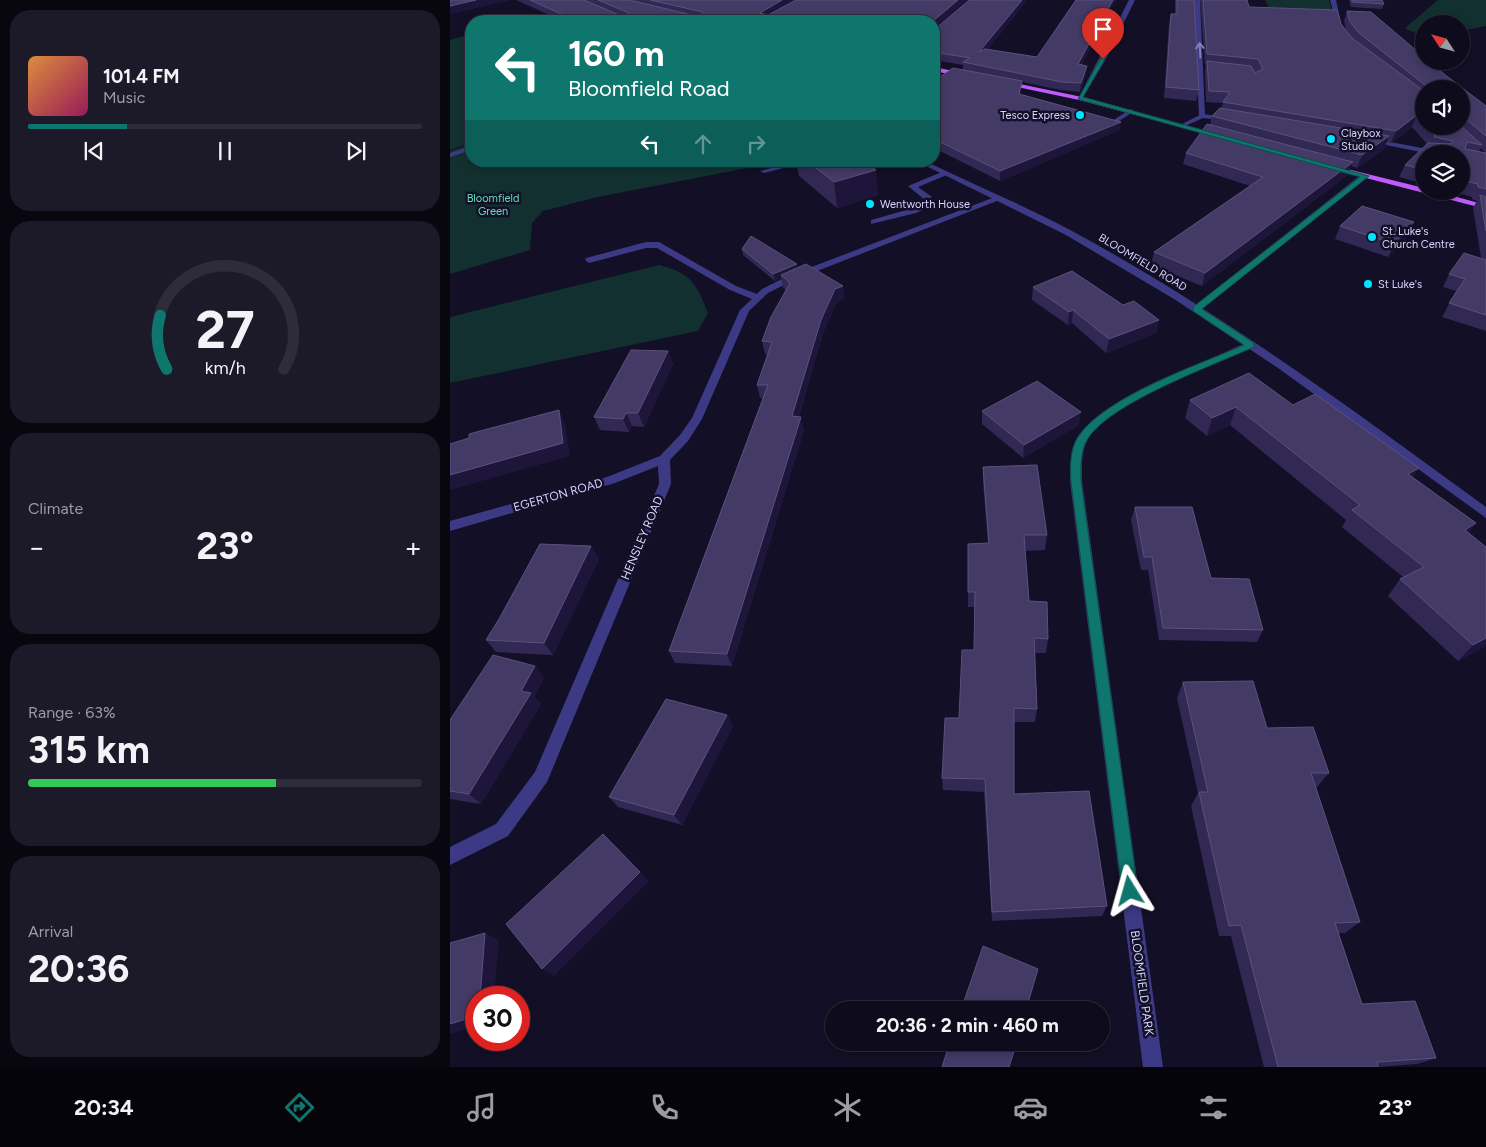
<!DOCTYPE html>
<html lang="en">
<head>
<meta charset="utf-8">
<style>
  :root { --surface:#0e0b1c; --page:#1c1929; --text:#f1f3f6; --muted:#9b9ba3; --line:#2e2b3b; --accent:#0f766e }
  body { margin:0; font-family:Figtree,sans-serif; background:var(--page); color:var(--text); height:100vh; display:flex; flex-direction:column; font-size:19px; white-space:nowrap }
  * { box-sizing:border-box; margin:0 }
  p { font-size:16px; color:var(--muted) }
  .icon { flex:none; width:28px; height:28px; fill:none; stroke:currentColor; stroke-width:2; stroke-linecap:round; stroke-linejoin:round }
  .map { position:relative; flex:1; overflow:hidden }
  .side { display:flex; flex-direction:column; gap:10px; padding:10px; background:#08060f; width:450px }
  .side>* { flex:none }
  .hud { position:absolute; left:15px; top:15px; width:475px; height:152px; border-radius:20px; box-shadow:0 2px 8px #0003,0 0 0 1px var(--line); background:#0f766e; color:#fff; overflow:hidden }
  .needle { width:32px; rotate:306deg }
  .controls { position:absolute; left:965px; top:15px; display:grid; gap:10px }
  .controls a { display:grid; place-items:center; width:55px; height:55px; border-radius:50%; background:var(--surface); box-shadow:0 2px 8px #0003,0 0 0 1px var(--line); font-size:25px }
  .speed { position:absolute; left:15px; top:986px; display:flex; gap:10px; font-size:25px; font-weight:700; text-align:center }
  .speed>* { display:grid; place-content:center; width:65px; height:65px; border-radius:50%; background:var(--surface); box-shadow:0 2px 8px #0003,0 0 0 1px var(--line); line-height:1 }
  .speed .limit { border:8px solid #d22; background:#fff; color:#111 }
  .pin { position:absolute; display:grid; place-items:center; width:42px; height:42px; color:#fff; margin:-51px -21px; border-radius:50% 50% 50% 0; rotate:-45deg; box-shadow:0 0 5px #0007 }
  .pin .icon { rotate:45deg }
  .me { position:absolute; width:55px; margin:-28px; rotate:352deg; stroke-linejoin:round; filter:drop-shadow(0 0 4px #0008) }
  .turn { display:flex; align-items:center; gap:18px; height:105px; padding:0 20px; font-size:22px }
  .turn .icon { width:65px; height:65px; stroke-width:2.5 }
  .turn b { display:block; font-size:35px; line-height:42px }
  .lanes { display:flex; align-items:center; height:48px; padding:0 20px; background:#0003; justify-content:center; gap:25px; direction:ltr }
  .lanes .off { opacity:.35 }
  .big { font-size:38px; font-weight:700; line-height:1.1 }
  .side .widget { flex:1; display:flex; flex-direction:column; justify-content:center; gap:8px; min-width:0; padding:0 18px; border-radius:20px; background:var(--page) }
  .side .dial { align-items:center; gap:0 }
  .dial svg { height:130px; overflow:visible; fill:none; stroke:var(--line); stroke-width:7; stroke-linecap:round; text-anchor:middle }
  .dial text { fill:var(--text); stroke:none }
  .song { display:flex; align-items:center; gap:15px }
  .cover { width:60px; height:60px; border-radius:8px; background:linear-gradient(135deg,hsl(30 70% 55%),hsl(330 70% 35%)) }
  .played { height:5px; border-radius:2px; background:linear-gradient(90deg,var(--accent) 25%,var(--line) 25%) }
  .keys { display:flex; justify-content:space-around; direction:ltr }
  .heat { display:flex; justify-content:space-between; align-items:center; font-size:28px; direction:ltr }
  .charge { height:8px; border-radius:4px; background:linear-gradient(90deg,#34c759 63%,var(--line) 0) }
  .trip { position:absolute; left:375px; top:1001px; width:285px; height:50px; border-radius:25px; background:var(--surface); box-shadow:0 2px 8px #0003,0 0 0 1px var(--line); font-weight:700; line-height:50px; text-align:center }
  .tabs { display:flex; height:80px; justify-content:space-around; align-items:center; background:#06040b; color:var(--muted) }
  .tabs .icon { width:35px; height:35px }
  .tabs .current { color:var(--accent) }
  .tabs b { font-size:22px; color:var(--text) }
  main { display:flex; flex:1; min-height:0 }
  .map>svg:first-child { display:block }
</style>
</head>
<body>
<main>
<section class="side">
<div class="widget">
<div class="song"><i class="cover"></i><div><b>101.4 FM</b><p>Music</p></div></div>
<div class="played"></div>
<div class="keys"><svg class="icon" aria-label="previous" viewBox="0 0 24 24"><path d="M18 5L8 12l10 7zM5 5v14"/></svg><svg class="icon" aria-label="pause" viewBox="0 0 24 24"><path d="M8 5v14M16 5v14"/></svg><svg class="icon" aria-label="next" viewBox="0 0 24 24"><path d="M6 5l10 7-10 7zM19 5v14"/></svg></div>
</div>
<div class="widget dial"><svg viewBox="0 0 100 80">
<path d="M14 69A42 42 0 1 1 86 69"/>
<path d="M14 69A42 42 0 0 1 10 36" stroke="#0f766e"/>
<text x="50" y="56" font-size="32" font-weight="700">27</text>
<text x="50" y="72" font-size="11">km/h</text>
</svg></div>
<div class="widget"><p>Climate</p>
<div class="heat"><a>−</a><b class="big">23°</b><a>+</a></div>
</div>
<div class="widget"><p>Range · 63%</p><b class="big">315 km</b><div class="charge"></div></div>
<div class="widget"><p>Arrival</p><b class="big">20:36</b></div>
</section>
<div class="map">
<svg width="1036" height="1067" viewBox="0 0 1036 1067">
  <rect width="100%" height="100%" fill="#130f26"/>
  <!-- green -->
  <path fill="#12302f" d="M815,0H879L884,19L824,17Z
    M988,0H1036V26L1011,31V24H974L973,37L955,28Z
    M21,34V143L0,150V40Z
    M21,144V161H333L148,197L93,211L82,223L80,250L0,274V151Z
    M209,265C241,273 246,283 258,313L248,331L0,383V317Z"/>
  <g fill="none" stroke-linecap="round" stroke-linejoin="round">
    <!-- service -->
    <path fill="#3d3a85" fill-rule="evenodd" d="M681,109L684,111L683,112L669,121H665V119Z
      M21,146V150L0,157V153Z
      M347,161H361L314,173L310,171Z
      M492,172L499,174L468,187L482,197V206L466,213L421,224V220L460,209L475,203V200L458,186Z"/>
    <!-- minor -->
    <path fill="#3d3a85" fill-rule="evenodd" d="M679,0H685L656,59L632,99H628Z
      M744,0H750L755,116L752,118L749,116Z
      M880,0H886L892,28L887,27Z
      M912,174L919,176L749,311H743V307Z
      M545,197L552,199L344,280L318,293L299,311L252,419L238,441L220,460L221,484L97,782L58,836L0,865V847L46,824L85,772L209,484L208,466L165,483L0,531V521L157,477L210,456L230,435L242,418L290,310L302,299L280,290L207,248H196L139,263L135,260L136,258L196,242H209L286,286L307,294L312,289L338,276Z
      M801,342L804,343V347C763,365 655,403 636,443C631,455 632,469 632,481L713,1067H693L620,481C620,467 620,452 626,440C647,403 723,374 762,358C775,353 788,345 801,342Z"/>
    <!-- tertiary -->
    <path fill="#3d3a85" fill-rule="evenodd" d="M752,114L778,117L781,119L778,121L753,118L735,126L730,125Z
      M919,138L993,152L996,154H980L917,141V139Z
      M466,161H475C524,185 574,205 622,231C768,310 902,409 1036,507V518L828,368L724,299L616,235Z"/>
    <!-- primary -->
    <path fill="#c25bff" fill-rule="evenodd" d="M484,67L513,73L516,75L513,77L484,71Z
      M555,81L632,97L771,135L768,137L629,100L553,84Z
      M881,165L974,188V191H985L1036,205V209L881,169Z"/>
  </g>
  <!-- wall -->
  <path fill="#312854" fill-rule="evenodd" d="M66,0H516L484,29V21H113Z
    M577,0L538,49L587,57L626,0H666L631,65L636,74L630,92L611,90L572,82L570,94L671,122L669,130L550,181L484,148V81L513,70V65L484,60V30Z
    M725,0H744L749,90L746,101L714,98L719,24L721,14H725Z
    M750,0H797L799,7L891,24L896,31L894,21L897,11L994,74L1036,106V153L1031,148L1029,152L1036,153V331L992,317L1006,291L993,287L999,274L1031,258L1023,208L1027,201L1022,199V197L1001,191H1011V154H974V184L949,177L955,165L977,144L962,127L941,143L936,142L934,149L907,168L901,166L899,174L752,286L701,265L704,252L800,186L733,164L736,153L760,125L762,116L771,109L773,103L756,102L755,71L756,65H755ZM974,89H1011V126H974Z
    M899,0H932L934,4L932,9L901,7Z
    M346,161H415L428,195L387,208L349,176Z
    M890,226L958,235L938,257L885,239Z
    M292,249L347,268L393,286L394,299L387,302L373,333L349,416L354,430L282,666L225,663L219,651L313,398H310L307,385L318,354H315L312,341L336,290L333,288L331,278L325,281L293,255Z
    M583,287L673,305L709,320L706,333L656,353L622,323L618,325L582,300Z
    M218,351L223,364L194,427L182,426L179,432L150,430L144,417Z
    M740,400L843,405L969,468L963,477L1019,533L1036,646L1008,661L938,596L950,579L953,577L892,527L896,520L780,425L757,436L735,418Z
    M532,411L629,425L573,458L532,424Z
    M533,467L597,535L595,550L575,551L579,601L598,639L596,653H585L587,709L585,722H564V794L657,906L652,916L542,921L534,792L493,790L492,778L509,718L524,650L525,607H518V544L538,543L533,483Z
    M685,507L761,578L813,630L807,642L709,640L698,570H691L681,520Z
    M141,546L149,559L103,655L46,652L36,640Z
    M85,666L94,678L84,697L91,704L31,804L0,799V720Z
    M733,682L817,728L879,773L867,787H866L910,922L895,933H888L912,1004L986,1058L967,1064L928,1067H814L781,936H769L741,806L748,793L727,698Z
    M277,715L283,726L232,825L168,807L159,797Z"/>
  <!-- shaded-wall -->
  <path fill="#1d163a" d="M26,0H62L0,14V6Z
    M332,0H345L311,21L310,13Z
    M508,0H516L484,29V21Z
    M572,0H577L529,60V52Z
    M663,0H666L627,72L628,64Z
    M637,66L636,74L630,92L631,83Z
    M967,115L962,127L941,143L946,131Z
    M671,122L669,130L550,181V171Z
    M939,136L934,149L907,168L912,155Z
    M903,162L899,174L752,286L755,273Z
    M426,170L428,195L387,208L384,182Z
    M964,222L958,235L938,257L944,244Z
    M347,264L348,270L331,275V278L325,281L323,274Z
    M393,286L394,299L387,302L373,333L345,429L342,416L371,320L385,289Z
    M623,310L622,323L618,325L619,312Z
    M709,320L706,333L656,353L659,339Z
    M218,351L223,364L194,427L188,413Z
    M786,407L780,425L757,436L762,418Z
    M109,410L115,424L120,456L0,490V475Z
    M631,412L629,425L573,458L574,445Z
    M176,413L182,426L179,432L173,419Z
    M351,417L354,430L282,666L277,654Z
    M969,468L958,485V474Z
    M1026,523L1014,540L1015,530Z
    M141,546L149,559L103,655L94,643Z
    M1036,638V646L1008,661L1023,645Z
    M85,666L94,678L84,697L91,704L31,804L19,794Z
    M277,715L283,726L232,825L224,815Z
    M153,834L199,881L104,976L92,969Z
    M35,933L49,940L44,998H30Z
    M26,1016V1026L0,1034V1024Z"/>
  <!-- building -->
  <path fill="#433a66" stroke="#5a527e" d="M0,0H26L0,6Z
    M80,0H134L169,15H177L179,13L148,0H179L242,15H251L253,12L200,0H332L310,13L318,15L346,0H508L483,21H127Z
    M519,0H572L529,52L535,49L587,57L626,0H663L628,64L637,66L631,83L612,82L513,62L520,58L484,52V30Z
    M727,0H744L749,90L716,87L721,14H727Z
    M753,0H797L799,7L887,10L891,24L902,38L974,91V123L967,115L946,131L773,102L780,92L759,91L757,61L801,66L805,73L813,69L808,59L757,54Z
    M902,0H932L934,4L902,2Z
    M897,11L921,12L974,57V61H979L994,74L1036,106V136L1011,115V89H980L909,33L900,22Z
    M503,68L572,81L569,94L671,122L550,171L484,139V81Z
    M770,108L939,136L912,155L762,116Z
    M757,124L903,162L755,273L704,252L813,177L736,153Z
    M977,126H1011L1032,145L1017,142L1015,149L1036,153V189L1028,187V184L1011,180V154H974V170L955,165L978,143L1001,144L1003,141L984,137L985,136Z
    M357,161H415L426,170L384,182Z
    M1030,195L1036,197V231Z
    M912,206L964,222L944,244L890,226Z
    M301,236L347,264L323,274L292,249Z
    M1014,253L1036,260V315L999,303L1015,279L999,274Z
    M356,264L393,286L385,289L371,320L342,416L351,417L277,654L219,651L318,385H307L322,342L312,341L321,317L340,283L331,275Z
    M622,271L673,305L684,301L709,320L659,339L623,310L619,312L583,287Z
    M181,350L218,351L188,413H176L173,419L144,417Z
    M799,373L843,405L865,394L969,468L958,474L1026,523L1015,530L1036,547V638L1023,645L950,579L974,567L902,510L910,505L786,407L762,418L740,400Z
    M587,381L631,412L574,445L532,411Z
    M109,410L113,443L0,475V444L19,438V434Z
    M587,465L597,535H574L579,601L597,602L598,639L584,638L587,709L564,708V794L639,791L657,906L542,912L535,779L492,778L495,718H509L512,650H524L525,592H518V544L539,543L533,467Z
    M685,507H742L761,578L799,579L813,630L713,628L702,557H694Z
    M90,544L141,546L94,643L36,640L49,619Z
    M43,655L85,666L71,691L81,693L19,794L0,791V720Z
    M803,681L817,728L863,727L879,773H861L910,922L885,923L912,1004L965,1001L986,1058L927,1062L928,1067H828L791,925L779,926L749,792H758L733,682Z
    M216,699L277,715L224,815L159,797Z
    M153,834L190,872L92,969L56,924Z
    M35,933L30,998H26V1016L0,1024V943Z
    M533,946L588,969L576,1010H511Z
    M500,1042H567L559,1067H492Z"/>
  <!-- one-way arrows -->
  <defs><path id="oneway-shaft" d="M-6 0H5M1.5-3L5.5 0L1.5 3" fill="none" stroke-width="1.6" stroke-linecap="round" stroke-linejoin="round" transform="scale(1.25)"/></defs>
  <use stroke="#837fbc" href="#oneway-shaft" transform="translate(750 50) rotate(-93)"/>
  <!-- route -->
  <path fill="#0f766e" stroke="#0a4d48" d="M651,58L655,59L633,97L919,176L752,309L804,343V347C764,365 657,404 637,440C630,452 631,468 631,481L688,891L686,897L680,899L675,897L672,891L621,481C620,467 620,449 628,437C656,396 748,365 794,345L743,311V307L910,177L628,99Z"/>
  <!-- markers -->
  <g fill="#00e5ff" stroke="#130f26" stroke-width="2">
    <circle cx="630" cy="115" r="5"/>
    <circle cx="881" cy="139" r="5"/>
    <circle cx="420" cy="204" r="5"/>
    <circle cx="922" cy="237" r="5"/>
    <circle cx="918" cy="284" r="5"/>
  </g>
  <g text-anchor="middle" stroke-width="5" stroke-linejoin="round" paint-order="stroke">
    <!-- far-poi labels -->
    <g font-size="11" fill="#d9d4ff" stroke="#130f26" text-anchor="start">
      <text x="620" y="119" text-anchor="end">Tesco Express</text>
      <text x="891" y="137">Claybox<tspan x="891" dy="13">Studio</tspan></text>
      <text x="430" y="208">Wentworth House</text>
      <text x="932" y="235">St. Luke's<tspan x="932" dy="13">Church Centre</tspan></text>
      <text x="928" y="288">St Luke's</text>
    </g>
    <!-- far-park labels -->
    <g font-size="11" fill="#5fe0c0" stroke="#130f26">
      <text x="43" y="202">Bloomfield<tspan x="43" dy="13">Green</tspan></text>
    </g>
    <!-- far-street labels -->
    <g font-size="11" fill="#d9d4ff" stroke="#130f26">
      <text transform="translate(693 262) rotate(31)" y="4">BLOOMFIELD ROAD</text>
    </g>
    <!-- street labels -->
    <g font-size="12" fill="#d9d4ff" stroke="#130f26">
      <text transform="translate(108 495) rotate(-16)" y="4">EGERTON ROAD</text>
      <text transform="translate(192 538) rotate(-67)" y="4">HENSLEY ROAD</text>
      <text transform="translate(692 983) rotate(82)" y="4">BLOOMFIELD PARK</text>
    </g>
  </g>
</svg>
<div class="controls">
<a><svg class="needle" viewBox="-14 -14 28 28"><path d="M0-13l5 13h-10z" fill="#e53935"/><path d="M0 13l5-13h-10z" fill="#9b9ba3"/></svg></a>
<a><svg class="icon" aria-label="sound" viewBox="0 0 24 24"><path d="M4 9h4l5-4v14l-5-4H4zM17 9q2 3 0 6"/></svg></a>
<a><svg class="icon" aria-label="layers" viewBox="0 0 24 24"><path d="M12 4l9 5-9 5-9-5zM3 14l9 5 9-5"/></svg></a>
</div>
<div class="speed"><div class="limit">30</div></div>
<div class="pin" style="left:653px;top:59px;background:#d93025"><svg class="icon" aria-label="arrive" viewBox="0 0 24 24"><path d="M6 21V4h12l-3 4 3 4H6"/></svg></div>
<svg class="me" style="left:680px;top:891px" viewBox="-20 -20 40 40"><path d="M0-17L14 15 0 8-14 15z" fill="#0f766e" stroke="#fff" stroke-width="4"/></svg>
<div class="trip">20:36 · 2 min · 460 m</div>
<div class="hud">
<div class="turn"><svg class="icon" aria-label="left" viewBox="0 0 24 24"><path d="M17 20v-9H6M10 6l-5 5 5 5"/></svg><div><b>160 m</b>Bloomfield Road</div></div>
<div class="lanes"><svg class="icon" aria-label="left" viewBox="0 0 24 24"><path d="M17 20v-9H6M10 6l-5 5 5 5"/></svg><svg class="icon off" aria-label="ahead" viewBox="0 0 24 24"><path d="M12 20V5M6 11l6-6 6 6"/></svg><svg class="icon off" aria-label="right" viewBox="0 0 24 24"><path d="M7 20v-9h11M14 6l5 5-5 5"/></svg></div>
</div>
</div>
</main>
<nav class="tabs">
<b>20:34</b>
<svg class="icon current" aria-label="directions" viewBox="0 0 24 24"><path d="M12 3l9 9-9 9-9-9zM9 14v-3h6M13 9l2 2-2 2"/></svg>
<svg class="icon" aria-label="music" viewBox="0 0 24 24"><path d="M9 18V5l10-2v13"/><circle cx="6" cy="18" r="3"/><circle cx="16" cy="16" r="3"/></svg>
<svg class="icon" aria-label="phone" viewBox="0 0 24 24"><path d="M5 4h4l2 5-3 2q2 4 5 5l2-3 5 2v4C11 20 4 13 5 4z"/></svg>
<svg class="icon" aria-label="climate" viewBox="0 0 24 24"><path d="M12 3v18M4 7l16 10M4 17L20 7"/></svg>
<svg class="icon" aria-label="car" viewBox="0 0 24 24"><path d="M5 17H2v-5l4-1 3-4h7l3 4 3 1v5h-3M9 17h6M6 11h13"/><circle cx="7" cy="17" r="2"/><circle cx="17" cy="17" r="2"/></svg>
<svg class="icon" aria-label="filters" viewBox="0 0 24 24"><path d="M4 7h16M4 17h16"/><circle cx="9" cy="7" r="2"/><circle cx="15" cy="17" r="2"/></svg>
<b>23°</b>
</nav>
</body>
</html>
